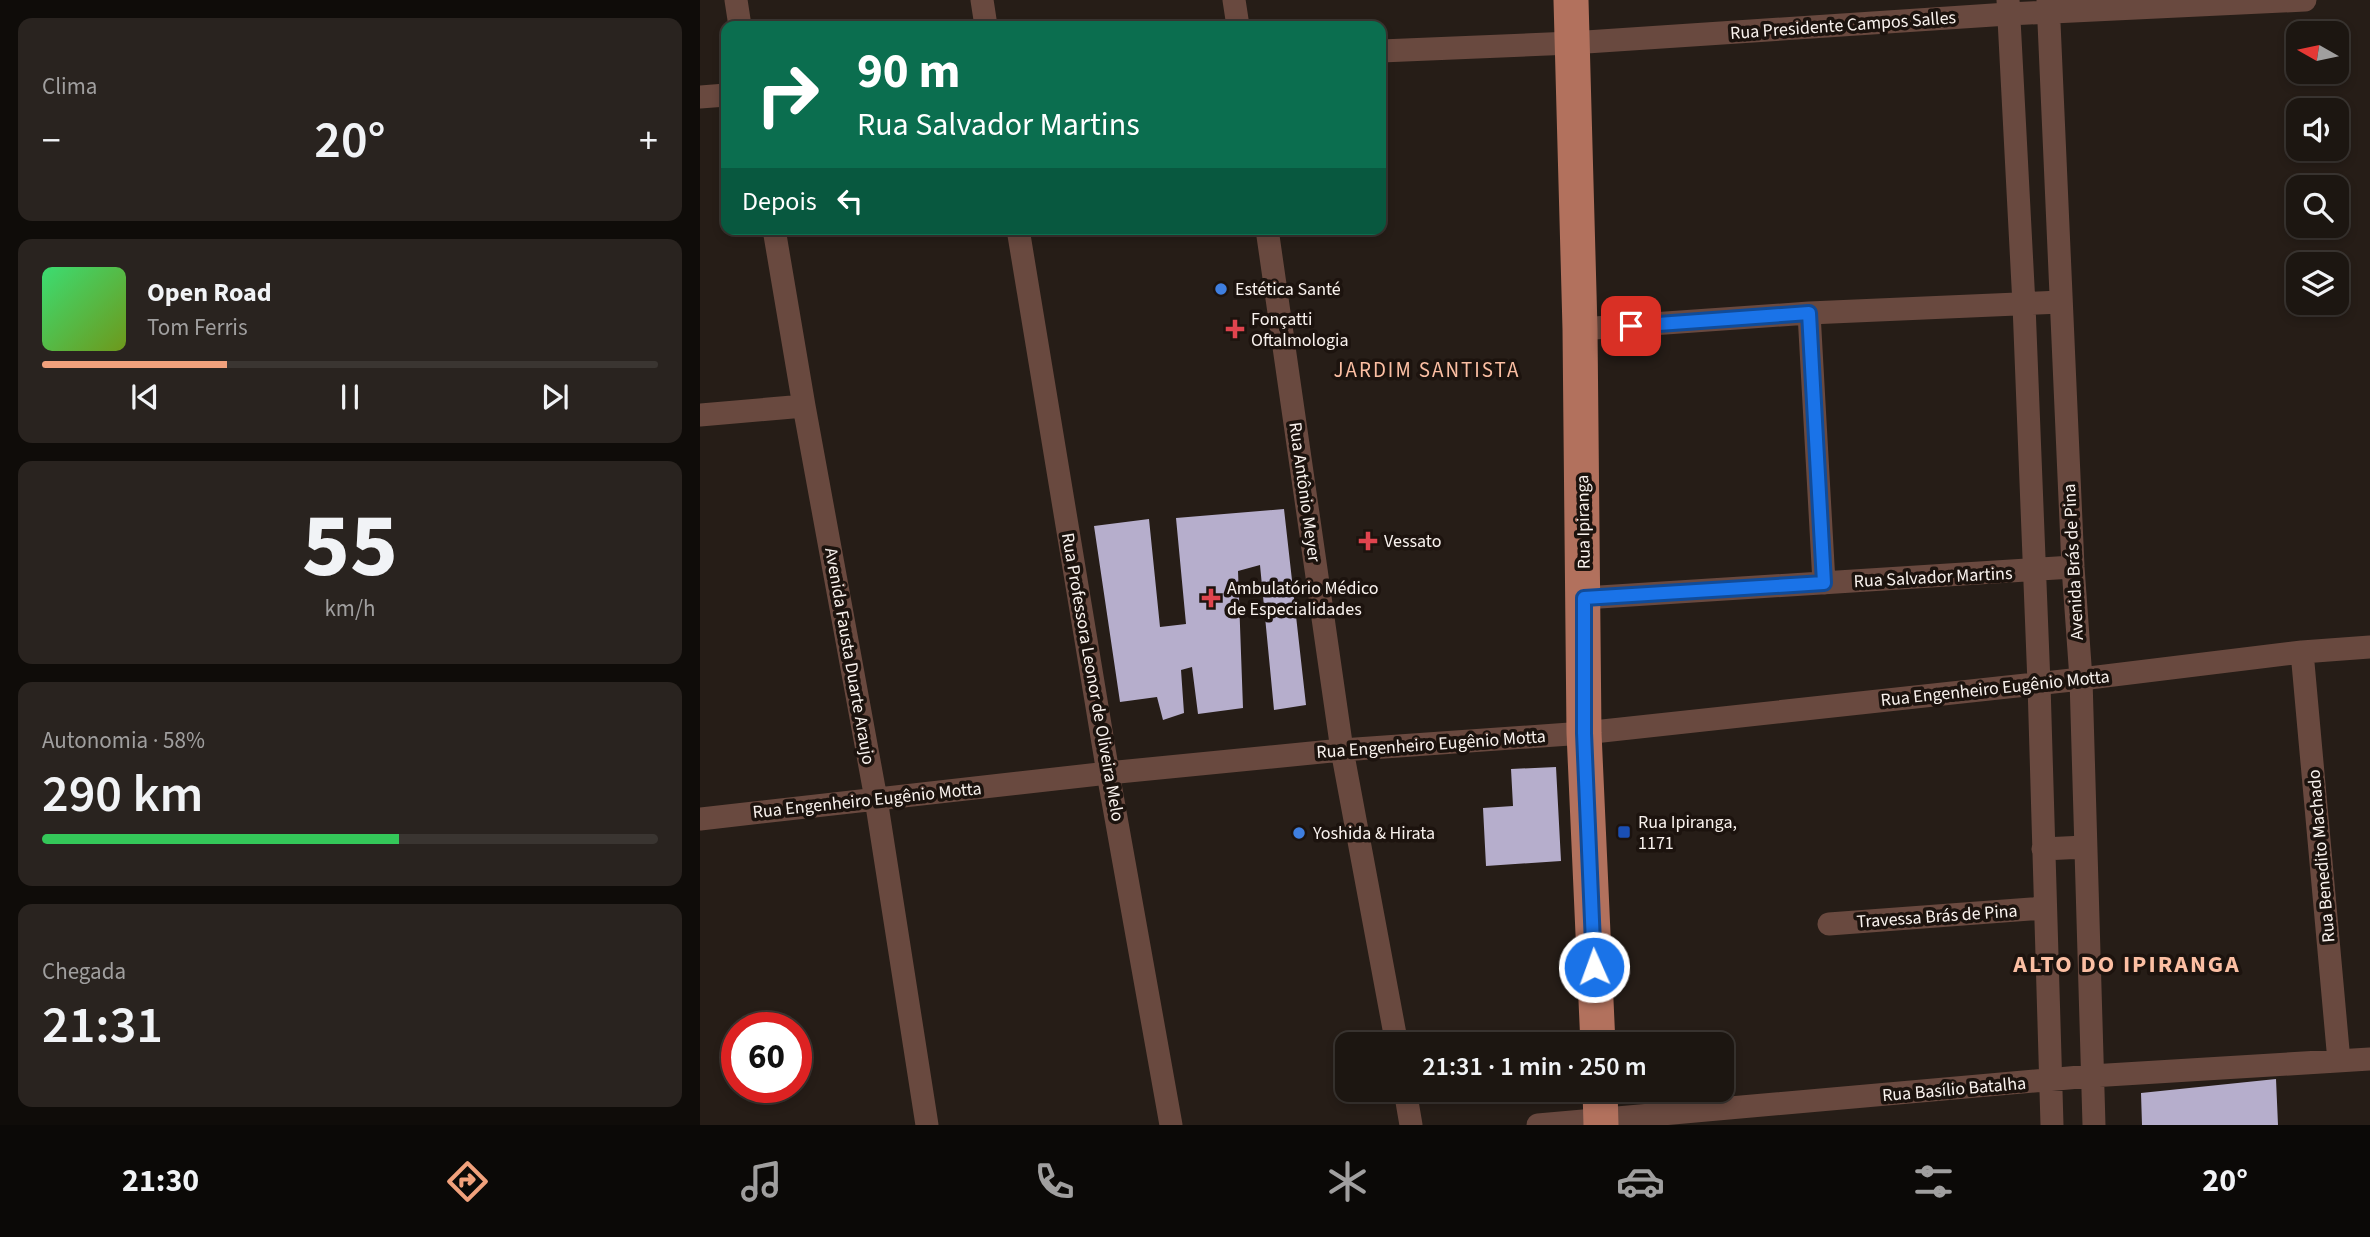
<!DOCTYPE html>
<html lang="pt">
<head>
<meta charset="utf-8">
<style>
  :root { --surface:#1c1611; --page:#29231f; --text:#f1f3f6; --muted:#a09f9f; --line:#3a3531; --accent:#f1a17c }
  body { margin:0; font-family:"Source Sans 3",sans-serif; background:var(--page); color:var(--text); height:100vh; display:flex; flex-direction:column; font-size:26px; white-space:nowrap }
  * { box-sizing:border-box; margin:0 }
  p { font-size:23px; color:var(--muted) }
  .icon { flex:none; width:38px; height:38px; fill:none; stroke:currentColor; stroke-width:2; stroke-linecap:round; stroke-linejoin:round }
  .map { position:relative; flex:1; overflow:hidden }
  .details { display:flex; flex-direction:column; gap:18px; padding:18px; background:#0f0c09; width:700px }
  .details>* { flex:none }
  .top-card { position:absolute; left:21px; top:21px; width:665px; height:214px; border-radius:14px; box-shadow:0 4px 10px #0003,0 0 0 2px var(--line); background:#0b6e4f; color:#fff; overflow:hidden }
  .needle { width:46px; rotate:279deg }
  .tools { position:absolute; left:1586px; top:21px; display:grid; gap:14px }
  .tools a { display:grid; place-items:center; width:63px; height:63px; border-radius:14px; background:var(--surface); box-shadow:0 4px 10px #0003,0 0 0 2px var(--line); font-size:35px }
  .speed { position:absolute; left:21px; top:1012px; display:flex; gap:14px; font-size:35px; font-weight:700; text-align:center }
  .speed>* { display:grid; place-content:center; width:91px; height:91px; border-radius:50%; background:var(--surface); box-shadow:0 4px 10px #0003,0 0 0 2px var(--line); line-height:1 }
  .speed .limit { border:10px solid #d22; background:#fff; color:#111 }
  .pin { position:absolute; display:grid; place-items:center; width:60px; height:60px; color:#fff; margin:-30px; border-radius:14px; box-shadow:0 4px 10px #0006 }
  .me { position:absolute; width:77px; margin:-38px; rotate:358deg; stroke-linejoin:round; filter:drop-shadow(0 0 5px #0008) }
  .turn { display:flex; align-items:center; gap:24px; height:147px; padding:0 21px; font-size:32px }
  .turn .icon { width:91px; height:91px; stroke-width:2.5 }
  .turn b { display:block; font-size:49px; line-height:60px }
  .then { display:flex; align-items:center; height:66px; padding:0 21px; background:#0003; gap:14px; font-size:26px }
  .big { font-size:52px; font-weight:600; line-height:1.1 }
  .details .widget { flex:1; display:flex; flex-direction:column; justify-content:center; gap:10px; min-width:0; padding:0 24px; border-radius:14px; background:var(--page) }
  .details .dial { align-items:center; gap:0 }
  .dial b { font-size:91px; line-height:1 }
  .song { display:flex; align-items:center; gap:21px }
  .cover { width:84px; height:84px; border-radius:10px; background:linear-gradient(135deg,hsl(140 70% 55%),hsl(80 70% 35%)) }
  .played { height:7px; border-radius:4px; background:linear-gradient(90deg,var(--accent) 30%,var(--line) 30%) }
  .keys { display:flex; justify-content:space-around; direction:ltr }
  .heat { display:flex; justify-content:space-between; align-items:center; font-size:38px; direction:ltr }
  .charge { height:10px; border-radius:5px; background:linear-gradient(90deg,#34c759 58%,var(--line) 0) }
  .trip { position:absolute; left:635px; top:1032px; width:399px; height:70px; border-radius:14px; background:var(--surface); box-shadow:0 4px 10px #0003,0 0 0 2px var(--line); font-weight:600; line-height:70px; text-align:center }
  .menu { display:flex; height:112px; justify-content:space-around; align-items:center; background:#0b0907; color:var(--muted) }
  .menu .icon { width:49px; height:49px }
  .menu .active { color:var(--accent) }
  .menu b { font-size:32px; color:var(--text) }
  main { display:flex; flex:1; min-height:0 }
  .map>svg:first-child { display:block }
</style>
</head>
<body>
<main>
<section class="details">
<div class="widget"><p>Clima</p>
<div class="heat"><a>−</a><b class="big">20°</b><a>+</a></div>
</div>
<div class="widget">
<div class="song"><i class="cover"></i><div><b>Open Road</b><p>Tom Ferris</p></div></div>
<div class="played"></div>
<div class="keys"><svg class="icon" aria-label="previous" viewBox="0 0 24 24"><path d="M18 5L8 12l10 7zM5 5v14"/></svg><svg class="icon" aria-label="pause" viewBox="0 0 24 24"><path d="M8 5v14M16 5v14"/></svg><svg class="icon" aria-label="next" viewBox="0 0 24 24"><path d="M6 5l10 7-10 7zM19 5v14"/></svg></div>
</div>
<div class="widget dial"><b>55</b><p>km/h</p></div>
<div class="widget"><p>Autonomia · 58%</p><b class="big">290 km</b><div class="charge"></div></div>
<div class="widget"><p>Chegada</p><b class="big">21:31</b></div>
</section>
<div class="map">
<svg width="1670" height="1125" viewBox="0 0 1670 1125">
  <rect width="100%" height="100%" fill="#261d17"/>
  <!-- building -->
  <path fill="#b6aecc" d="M584,509L606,705L574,710L560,565L538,571L543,708L498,714L492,667L481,670L484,713L463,720L457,697L420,702L394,526L449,519L460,627L486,624L476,518Z
    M856,767L861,861L786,866L783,808L813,806L811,769Z
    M1576,1079L1578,1125H1442L1441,1093Z"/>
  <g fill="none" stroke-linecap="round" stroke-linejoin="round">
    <!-- street -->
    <path stroke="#69493f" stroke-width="23" d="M36,0L40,26
      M282,0L286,26
      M534,0L538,26
      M1308,0L1324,305L1339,684L1352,1125
      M1348,0L1373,567L1381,679L1394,1125
      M681,51L871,43L1308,14L1605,0
      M0,97L26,95
      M74,229L104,406L176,799L227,1125
      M318,229L408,773L471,1125
      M567,229L642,750L697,1045
      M1109,313L1124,583
      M880,329L1109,313L1361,302
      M0,415L104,406
      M884,598L1373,567
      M1602,652L1639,1061
      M0,819L408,773L642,750L884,733L1381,679L1602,652L1670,647
      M1343,849L1385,847
      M1129,924L1344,908
      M705,1090L711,1125
      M838,1125L1391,1076L1670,1059"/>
    <!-- primary -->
    <path stroke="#b2715d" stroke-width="35" d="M871,0L880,329L884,733L898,1045
      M900,1090L901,1125"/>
  </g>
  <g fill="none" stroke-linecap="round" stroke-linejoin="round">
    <defs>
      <path id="route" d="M894,967L884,733V598L1124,583L1109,313L931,326"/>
    </defs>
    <!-- route casing -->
    <use href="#route" stroke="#114b97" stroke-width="18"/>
    <!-- route -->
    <use href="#route" stroke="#1a73e8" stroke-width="12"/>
  </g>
  <!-- markers -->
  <g fill="#3f7fe0" stroke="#1c130e" stroke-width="2.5">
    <circle cx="521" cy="289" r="7"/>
    <circle cx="599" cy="833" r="7"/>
  </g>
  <g fill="#e0444e" stroke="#1c130e" stroke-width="2.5">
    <path d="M531.5 318.5h7v7h7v7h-7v7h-7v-7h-7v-7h7z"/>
    <path d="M664.5 530.5h7v7h7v7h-7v7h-7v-7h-7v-7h7z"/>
    <path d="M507.5 587.5h7v7h7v7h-7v7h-7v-7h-7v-7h7z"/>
  </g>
  <rect fill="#1a4fb4" stroke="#1c130e" stroke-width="2.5" x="917" y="825" width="14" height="14" rx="3.5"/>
  <g text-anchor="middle" stroke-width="7" stroke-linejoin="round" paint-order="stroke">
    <!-- street labels -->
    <g font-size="18" fill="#f9f2ee" stroke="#1c130e">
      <text transform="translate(1143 25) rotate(-4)" y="6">Rua Presidente Campos Salles</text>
      <text transform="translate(605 492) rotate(82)" y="6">Rua Antônio Meyer</text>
      <text transform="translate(883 522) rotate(-91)" y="6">Rua Ipiranga</text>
      <text transform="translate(1373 562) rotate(-93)" y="6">Avenida Brás de Pina</text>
      <text transform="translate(1233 577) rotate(-3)" y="6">Rua Salvador Martins</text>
      <text transform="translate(150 656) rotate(80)" y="6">Avenida Fausta Duarte Araujo</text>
      <text transform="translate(393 677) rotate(80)" y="6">Rua Professora Leonor de Oliveira Melo</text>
      <text transform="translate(1295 688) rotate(-6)" y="6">Rua Engenheiro Eugênio Motta</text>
      <text transform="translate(731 744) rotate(-4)" y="6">Rua Engenheiro Eugênio Motta</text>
      <text transform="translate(167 800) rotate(-6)" y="6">Rua Engenheiro Eugênio Motta</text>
      <text transform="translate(1621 856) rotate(-95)" y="6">Rua Benedito Machado</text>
      <text transform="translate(1237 916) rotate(-4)" y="6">Travessa Brás de Pina</text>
      <text transform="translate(1254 1089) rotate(-5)" y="6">Rua Basílio Batalha</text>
    </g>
    <!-- poi labels -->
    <g font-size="18" fill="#f9f2ee" stroke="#1c130e" text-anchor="start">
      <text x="535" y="295">Estética Santé</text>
      <text x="551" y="325">Fonçatti<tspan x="551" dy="21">Oftalmologia</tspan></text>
      <text x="684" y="547">Vessato</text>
      <text x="527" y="594">Ambulatório Médico<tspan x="527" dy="21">de Especialidades</tspan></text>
      <text x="938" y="828">Rua Ipiranga,<tspan x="938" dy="21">1171</tspan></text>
      <text x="613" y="839">Yoshida &amp; Hirata</text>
    </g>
    <!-- quarter labels -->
    <g font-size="21" letter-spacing="2" fill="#fcbfa3" stroke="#1c130e">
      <text x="727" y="377">JARDIM SANTISTA</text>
    </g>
    <!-- district labels -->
    <g font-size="24" font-weight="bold" letter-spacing="2" fill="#fcbfa3" stroke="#1c130e">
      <text x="1427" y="972">ALTO DO IPIRANGA</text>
    </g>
  </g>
</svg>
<div class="tools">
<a><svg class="needle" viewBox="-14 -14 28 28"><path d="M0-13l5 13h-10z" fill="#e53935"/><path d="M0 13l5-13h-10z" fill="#a09f9f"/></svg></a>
<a><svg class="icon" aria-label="sound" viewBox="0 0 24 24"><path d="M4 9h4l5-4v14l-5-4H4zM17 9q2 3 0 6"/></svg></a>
<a><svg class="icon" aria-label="search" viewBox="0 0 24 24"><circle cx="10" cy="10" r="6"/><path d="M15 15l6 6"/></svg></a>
<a><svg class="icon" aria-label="layers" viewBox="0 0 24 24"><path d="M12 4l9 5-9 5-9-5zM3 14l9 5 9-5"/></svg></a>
</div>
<div class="speed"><div class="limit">60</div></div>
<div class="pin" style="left:931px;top:326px;background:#d93025"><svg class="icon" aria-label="arrive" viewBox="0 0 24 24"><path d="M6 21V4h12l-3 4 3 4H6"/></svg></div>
<svg class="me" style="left:894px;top:967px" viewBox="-20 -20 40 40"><circle r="17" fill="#1a73e8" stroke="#fff" stroke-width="3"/><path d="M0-11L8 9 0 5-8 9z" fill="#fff"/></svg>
<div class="trip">21:31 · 1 min · 250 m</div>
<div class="top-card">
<div class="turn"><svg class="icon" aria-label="right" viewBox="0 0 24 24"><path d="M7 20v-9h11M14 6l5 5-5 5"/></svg><div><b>90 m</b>Rua Salvador Martins</div></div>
<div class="then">Depois<svg class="icon" aria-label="left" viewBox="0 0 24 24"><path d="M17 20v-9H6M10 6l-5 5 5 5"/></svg></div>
</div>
</div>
</main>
<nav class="menu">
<b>21:30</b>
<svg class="icon active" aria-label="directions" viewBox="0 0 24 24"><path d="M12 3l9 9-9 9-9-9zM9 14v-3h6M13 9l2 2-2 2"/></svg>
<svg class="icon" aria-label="music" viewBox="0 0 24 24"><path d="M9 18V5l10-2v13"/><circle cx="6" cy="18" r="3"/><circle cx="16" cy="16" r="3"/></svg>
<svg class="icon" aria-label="phone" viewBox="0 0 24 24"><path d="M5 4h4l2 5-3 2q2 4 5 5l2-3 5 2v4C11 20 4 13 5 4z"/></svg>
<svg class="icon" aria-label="climate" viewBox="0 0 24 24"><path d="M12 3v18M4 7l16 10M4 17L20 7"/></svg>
<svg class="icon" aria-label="car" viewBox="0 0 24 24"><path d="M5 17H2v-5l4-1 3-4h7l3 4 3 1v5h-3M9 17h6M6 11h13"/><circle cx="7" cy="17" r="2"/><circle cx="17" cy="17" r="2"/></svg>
<svg class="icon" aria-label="filters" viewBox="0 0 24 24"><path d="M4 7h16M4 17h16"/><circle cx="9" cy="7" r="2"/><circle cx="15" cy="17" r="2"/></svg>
<b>20°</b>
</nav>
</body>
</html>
